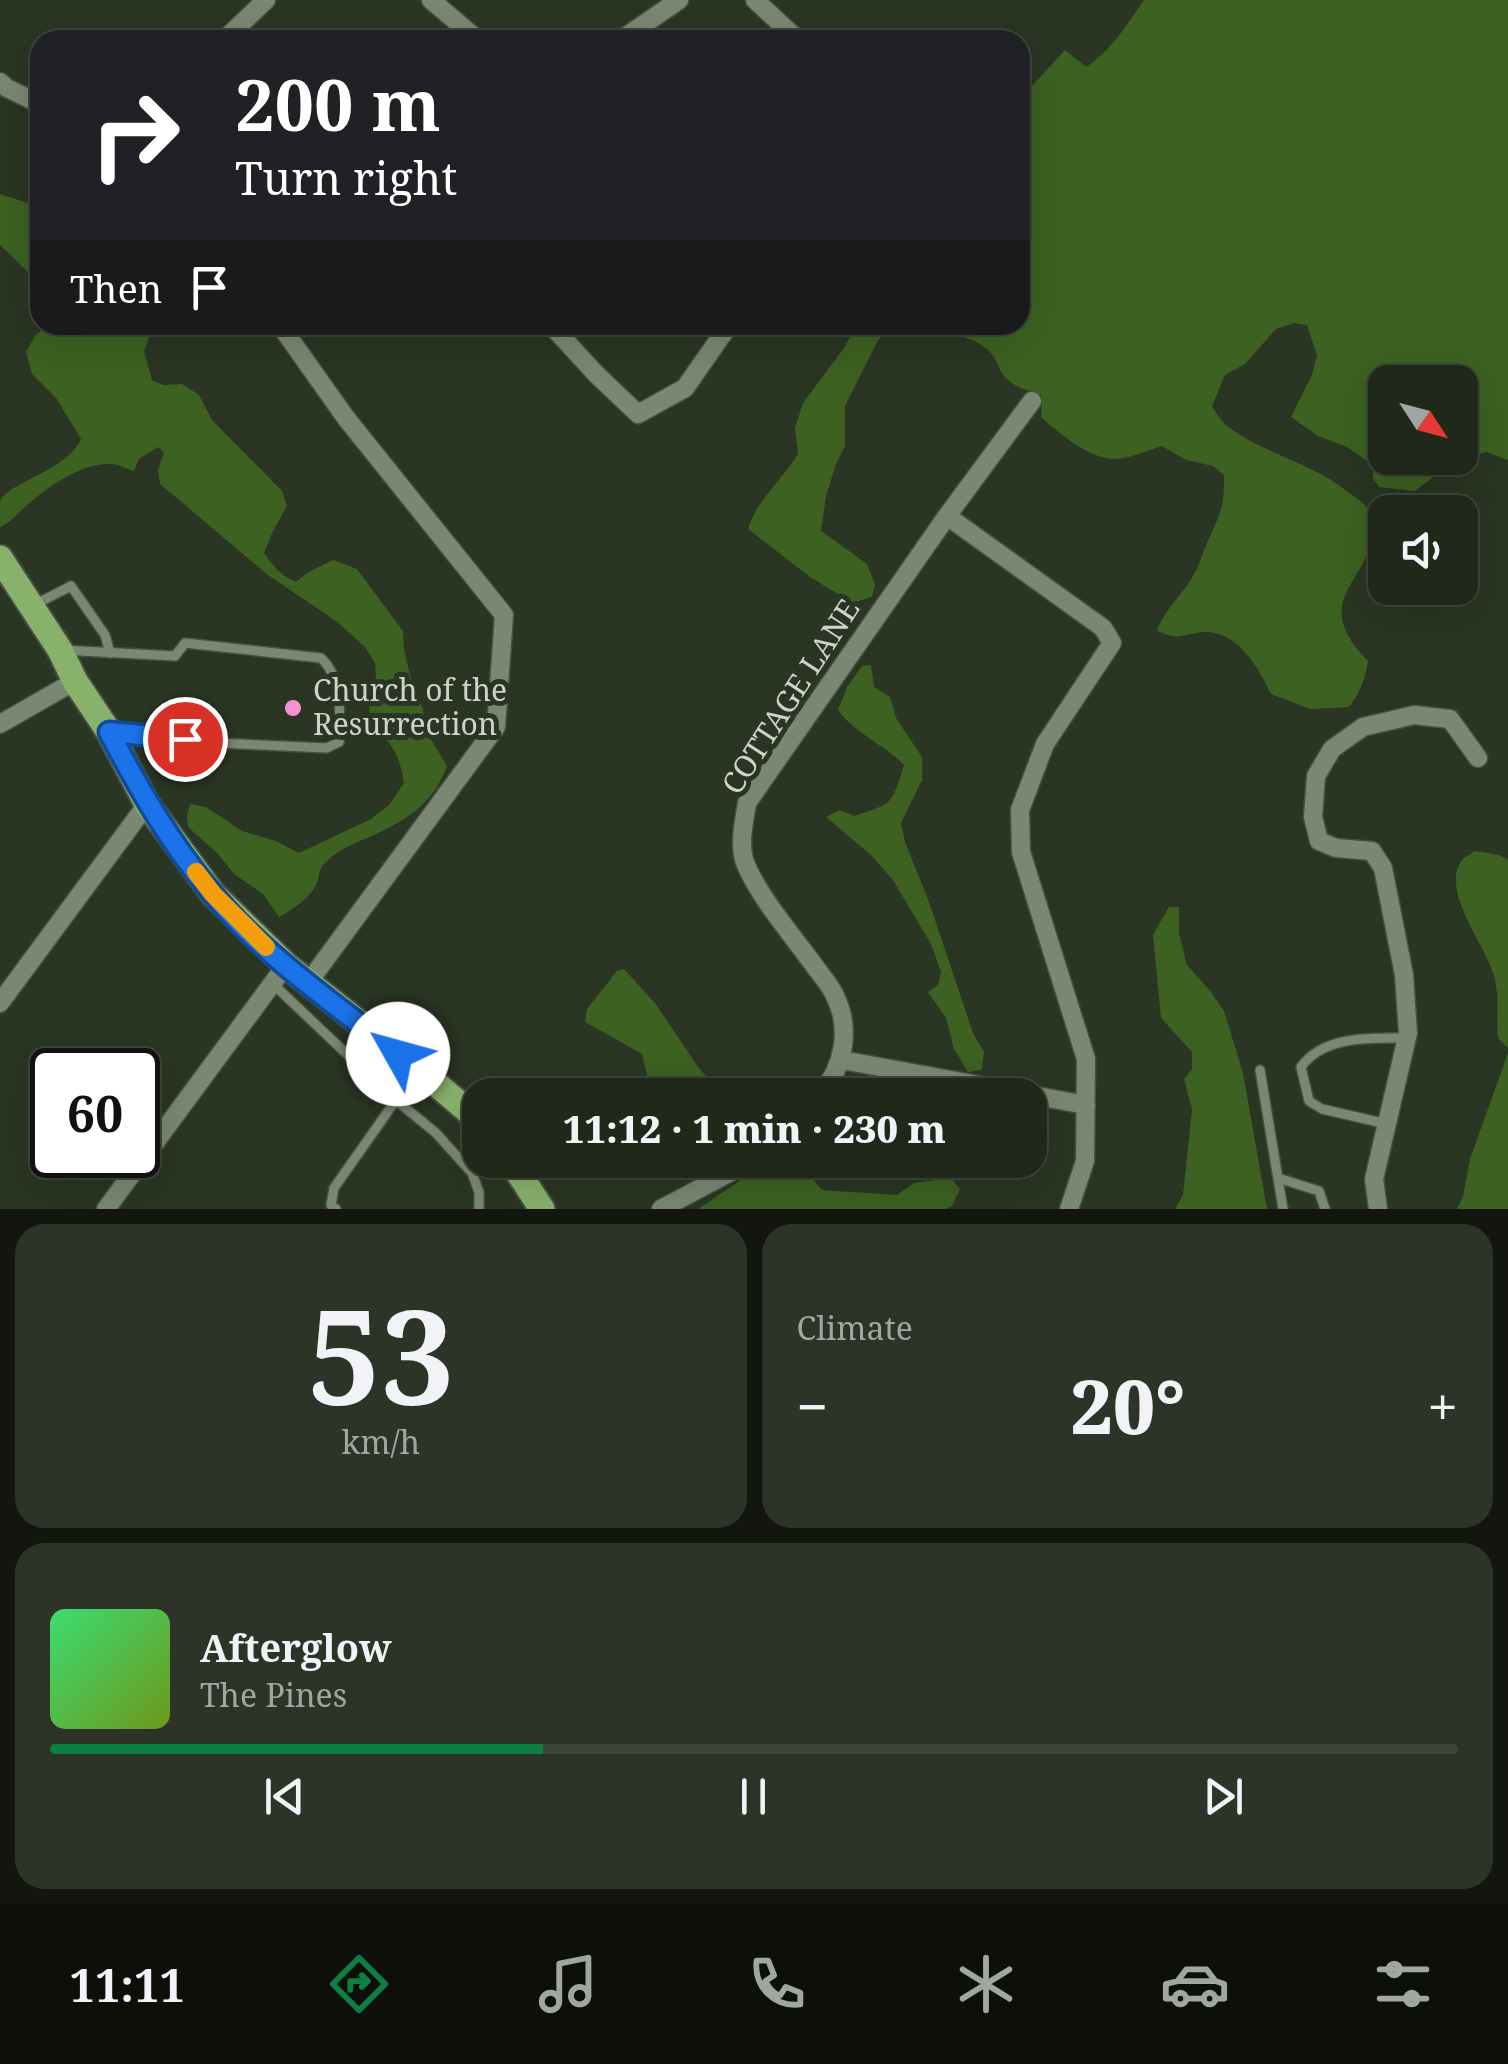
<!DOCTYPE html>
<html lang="en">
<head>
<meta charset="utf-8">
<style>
  :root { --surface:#20281a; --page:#2d3427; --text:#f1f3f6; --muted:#a2a6a2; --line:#3d4439; --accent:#0b8043 }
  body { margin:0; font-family:"Noto Serif",serif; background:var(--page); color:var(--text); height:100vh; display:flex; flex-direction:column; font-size:38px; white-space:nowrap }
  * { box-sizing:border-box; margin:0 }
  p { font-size:32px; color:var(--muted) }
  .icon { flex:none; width:55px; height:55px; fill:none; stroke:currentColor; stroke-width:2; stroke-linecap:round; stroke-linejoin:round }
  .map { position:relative; height:1209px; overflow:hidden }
  .panel { display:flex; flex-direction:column; gap:15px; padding:15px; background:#12160e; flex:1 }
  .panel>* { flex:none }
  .guide { position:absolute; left:30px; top:30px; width:1000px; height:305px; border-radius:30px; box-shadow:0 10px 40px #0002,0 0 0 2px var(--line); background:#202124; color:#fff; overflow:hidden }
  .needle { width:65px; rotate:126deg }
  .fabs { position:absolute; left:1368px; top:365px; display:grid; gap:20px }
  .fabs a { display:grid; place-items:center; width:110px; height:110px; border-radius:20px; background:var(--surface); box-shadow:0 10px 40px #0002,0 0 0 2px var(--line); font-size:50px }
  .speed { position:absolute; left:30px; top:1048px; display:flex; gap:20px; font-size:50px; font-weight:700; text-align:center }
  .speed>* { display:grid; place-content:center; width:130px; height:130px; border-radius:50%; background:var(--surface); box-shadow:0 10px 40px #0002,0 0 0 2px var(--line); line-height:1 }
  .speed .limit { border:5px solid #111; border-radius:15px; background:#fff; color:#111 }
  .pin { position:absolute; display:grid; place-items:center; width:85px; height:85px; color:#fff; margin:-42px; border:5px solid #fff; border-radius:50%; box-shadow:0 2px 10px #0007 }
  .me { position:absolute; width:110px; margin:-55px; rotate:308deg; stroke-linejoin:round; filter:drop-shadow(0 0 8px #0008) }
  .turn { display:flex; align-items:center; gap:35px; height:210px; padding:0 40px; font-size:45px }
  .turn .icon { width:130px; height:130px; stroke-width:2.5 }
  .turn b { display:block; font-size:70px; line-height:85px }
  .then { display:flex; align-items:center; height:95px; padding:0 40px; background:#0003; gap:20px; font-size:38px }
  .big { font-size:75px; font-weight:800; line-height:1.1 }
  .panel .tile { flex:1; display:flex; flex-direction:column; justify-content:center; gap:15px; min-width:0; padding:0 35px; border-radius:30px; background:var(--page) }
  .panel .dial { align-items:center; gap:0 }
  .dial b { font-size:130px; line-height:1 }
  .song { display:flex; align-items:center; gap:30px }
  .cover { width:120px; height:120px; border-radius:15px; background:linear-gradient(135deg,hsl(140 70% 55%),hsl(80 70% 35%)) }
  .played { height:10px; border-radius:5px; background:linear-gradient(90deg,var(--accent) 35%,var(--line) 35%) }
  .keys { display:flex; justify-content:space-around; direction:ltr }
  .heat { display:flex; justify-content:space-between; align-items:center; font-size:55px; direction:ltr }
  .panel .tiles { flex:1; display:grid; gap:15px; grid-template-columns:1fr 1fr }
  .tile:last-child { grid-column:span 2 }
  .trip { position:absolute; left:462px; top:1078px; width:585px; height:100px; border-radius:30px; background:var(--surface); box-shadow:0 10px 40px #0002,0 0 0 2px var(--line); font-weight:800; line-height:100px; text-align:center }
  .tab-bar { display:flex; height:160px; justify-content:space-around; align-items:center; background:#0d100a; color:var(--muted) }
  .tab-bar .icon { width:70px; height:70px }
  .tab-bar .selected { color:var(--accent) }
  .tab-bar b { font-size:45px; color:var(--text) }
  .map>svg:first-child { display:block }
</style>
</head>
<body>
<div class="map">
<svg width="1508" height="1209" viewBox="0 0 1508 1209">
  <rect width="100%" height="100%" fill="#2a3523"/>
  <!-- green -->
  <path fill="#3c6121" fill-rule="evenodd" d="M1144,0H1508V460L1487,452L1457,459L1415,491L1379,487L1373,478V465L1347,447L1318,436L1291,417L1312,375L1317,355L1307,325L1294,323L1276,329L1245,364L1225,375L1212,406C1216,413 1220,420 1226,425C1261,453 1311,462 1348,492C1353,496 1362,501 1366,507C1368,510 1369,517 1370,521C1382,579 1302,594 1368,661C1365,679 1360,693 1349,707L1310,709L1271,694C1259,668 1237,630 1204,632C1181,634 1181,641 1157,631C1165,608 1184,594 1195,572C1199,566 1201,557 1204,550C1217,518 1225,513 1224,475L1213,466L1186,460L1162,446C1146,451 1129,459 1113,459C1088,458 1059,433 1041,417L1042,397C1030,390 1015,388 1006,378C997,369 998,356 983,346C970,337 961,340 950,325H1020V99L1065,50L1086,67C1112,50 1127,24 1144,0ZM1385,382H1460V458H1385Z
    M0,194L40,207V284L0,245Z
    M47,325H147L152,330L144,351L152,380L163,385L182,384L199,395L212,420L282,491L287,506L272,533L264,553C273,566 281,576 296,582L307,573L333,560L357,569L403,631L404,650L410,675L423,709L426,731L447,766C434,802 410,818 376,834C359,842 342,847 328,860C320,867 320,870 318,880C313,896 294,909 279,917L263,894L234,874L218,854L188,827L187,816L190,804L206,807L242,831L276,841L299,853L371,819L390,804L404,783C399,754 393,743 370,725L369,701L376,677L375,663L365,647L336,621L268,575L160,484L158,470L164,452L158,447L139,459L134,471C127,469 118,464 111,464C80,463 48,487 25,507C16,514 11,523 0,527C0,520 0,509 0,502C7,482 66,472 81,439L56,398L32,374L26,352L35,336Z
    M857,325H890L877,342L845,406V446L836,464L826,496L821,531L867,564L875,584L872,597L853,603L810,577L748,529C756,501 782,480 798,454L795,428L803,403L844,348Z
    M871,665L874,687L890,697L896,718L922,757V780L901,823L905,842L929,902L973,1033L984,1052L982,1070L968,1072L954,1049L946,1018L928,992L938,985L941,972L931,944L893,880L872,856L826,817L840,810L854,816C893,804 892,804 904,765C884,744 855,734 838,710L847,687L862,666Z
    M1475,851L1499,855L1508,860V1048L1498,1038C1496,1017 1500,997 1494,976C1487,947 1439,890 1462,860C1466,856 1471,854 1475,851Z
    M1169,907H1179V933L1187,965L1211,992L1224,1011L1243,1073L1267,1209H1175L1183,1195L1192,1109L1184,1079L1192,1069V1052L1161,1018L1153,935Z
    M624,969L655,1003L698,1067L723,1095H652L642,1054L585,1022L587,1009L617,971Z
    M1508,1053V1209H1457L1463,1197L1470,1159Z
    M792,1160H796L822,1190L897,1195L914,1183L951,1178L960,1189L952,1206L945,1209H698L766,1163Z"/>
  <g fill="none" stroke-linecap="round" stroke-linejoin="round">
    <defs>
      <path id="service" d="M32,606L71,586L105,635L110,653
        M62,650L175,656L185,643L321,658C343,679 340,713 339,742L327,748L218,743L112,732
        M272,983L392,1097L436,1133L472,1173L479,1192V1209
        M1260,1070L1283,1209
        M1387,1124L1322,1109L1309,1101L1301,1067C1324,1035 1371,1038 1406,1038
        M1278,1178L1319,1191L1325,1209
        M336,1209L331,1205L334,1188L396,1100"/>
      <path id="minor" d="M431,0L478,40
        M755,0L798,40
        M224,40L266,0
        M621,40L679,0
        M0,82L7,88L40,104
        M280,325L346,418L504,615L496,727L308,983
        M551,325L596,374L638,414L685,388L729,325
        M947,516L1103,628L1112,643L1045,744L1020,810L1021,852L1086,1059L1085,1161L1069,1209
        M0,724L75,681
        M0,1003L147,804
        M842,1060L1086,1105
        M820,1095C844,1067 852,1028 834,994C830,985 822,976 816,968C794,937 761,900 746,865C738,847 744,822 747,803L947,516L1032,401
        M106,1209L286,965
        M661,1209L740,1167L748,1160
        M1378,1209L1374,1179L1408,1033L1404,975L1383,868L1372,851L1336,848L1319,841L1313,817L1316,776L1332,749L1363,727L1414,715L1450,719L1478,758"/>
      <path id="primary" d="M0,558L60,650L75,681L109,732L147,804L213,894L286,965L428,1077L468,1111L480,1125
        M510,1160L542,1209"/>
    </defs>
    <!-- service casing -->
    <use href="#service" stroke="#465040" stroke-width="12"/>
    <!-- minor casing -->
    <use href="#minor" stroke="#465040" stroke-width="21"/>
    <!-- primary casing -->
    <use href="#primary" stroke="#465040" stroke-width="29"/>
    <!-- service -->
    <use href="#service" stroke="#7a8772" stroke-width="9"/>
    <!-- minor -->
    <use href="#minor" stroke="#7a8772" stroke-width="18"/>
    <!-- primary -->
    <use href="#primary" stroke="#88b26c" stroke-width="25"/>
  </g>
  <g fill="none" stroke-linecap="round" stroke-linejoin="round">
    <defs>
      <path id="route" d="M185,739L109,732C139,789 170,843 212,893C264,956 335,1004 398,1054"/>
    </defs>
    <!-- route casing -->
    <use href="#route" stroke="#114b97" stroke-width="25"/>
    <!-- route -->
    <use href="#route" stroke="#1a73e8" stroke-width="18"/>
    <!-- slow -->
    <path stroke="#f59e0b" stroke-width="18" d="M196,872L213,894L266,947"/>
  </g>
  <!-- markers -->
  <circle fill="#f790ce" stroke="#2a3523" stroke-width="4" cx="293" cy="708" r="10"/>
  <g text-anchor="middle" stroke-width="10" stroke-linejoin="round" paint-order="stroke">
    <!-- poi labels -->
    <g font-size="30" fill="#cdd4c9" stroke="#2a3523" text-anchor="start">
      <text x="313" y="701">Church of the<tspan x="313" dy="34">Resurrection</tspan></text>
    </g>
    <!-- street labels -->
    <g font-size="30" fill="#cdd4c9" stroke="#2a3523">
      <text transform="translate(791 697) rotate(-57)" y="10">COTTAGE LANE</text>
    </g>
  </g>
</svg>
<div class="fabs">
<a><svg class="needle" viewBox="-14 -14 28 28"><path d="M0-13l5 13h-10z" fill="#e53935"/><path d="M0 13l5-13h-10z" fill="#a2a6a2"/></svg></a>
<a><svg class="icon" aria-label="sound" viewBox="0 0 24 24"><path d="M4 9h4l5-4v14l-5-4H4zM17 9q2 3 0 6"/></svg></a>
</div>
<div class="speed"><div class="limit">60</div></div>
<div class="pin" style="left:185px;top:739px;background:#d93025"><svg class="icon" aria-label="arrive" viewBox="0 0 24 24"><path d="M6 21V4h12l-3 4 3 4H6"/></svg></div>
<svg class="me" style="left:398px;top:1054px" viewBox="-20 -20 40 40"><circle r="19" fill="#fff"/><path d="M0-13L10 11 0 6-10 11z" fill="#1a73e8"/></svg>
<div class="trip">11:12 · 1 min · 230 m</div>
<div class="guide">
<div class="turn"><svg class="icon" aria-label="right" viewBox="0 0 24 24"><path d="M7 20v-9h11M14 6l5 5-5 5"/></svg><div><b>200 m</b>Turn right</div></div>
<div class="then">Then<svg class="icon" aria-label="arrive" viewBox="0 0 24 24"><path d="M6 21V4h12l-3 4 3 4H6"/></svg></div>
</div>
</div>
<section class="panel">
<div class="tiles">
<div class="tile dial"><b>53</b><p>km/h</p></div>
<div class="tile"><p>Climate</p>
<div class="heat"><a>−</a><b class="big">20°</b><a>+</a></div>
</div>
<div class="tile">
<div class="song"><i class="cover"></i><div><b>Afterglow</b><p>The Pines</p></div></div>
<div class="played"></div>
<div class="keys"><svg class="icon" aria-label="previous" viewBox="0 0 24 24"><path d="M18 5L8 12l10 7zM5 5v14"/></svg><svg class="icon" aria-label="pause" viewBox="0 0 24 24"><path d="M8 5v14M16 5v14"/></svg><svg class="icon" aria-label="next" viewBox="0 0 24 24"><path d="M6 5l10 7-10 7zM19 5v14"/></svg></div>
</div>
</div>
</section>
<nav class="tab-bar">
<b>11:11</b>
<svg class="icon selected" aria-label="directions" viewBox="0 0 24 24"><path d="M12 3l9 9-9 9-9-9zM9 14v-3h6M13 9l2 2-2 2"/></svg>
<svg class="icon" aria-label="music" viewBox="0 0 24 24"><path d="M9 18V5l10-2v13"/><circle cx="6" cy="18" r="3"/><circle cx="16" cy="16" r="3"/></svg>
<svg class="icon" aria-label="phone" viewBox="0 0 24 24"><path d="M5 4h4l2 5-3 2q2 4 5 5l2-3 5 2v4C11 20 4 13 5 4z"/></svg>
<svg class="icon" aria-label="climate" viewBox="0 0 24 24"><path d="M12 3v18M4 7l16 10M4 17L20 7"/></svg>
<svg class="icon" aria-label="car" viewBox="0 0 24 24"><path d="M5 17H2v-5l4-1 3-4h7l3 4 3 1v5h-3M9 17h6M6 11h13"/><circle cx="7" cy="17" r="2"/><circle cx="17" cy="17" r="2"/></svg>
<svg class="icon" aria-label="filters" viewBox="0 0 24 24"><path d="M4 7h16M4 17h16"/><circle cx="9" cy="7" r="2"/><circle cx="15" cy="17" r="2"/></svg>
</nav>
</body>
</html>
